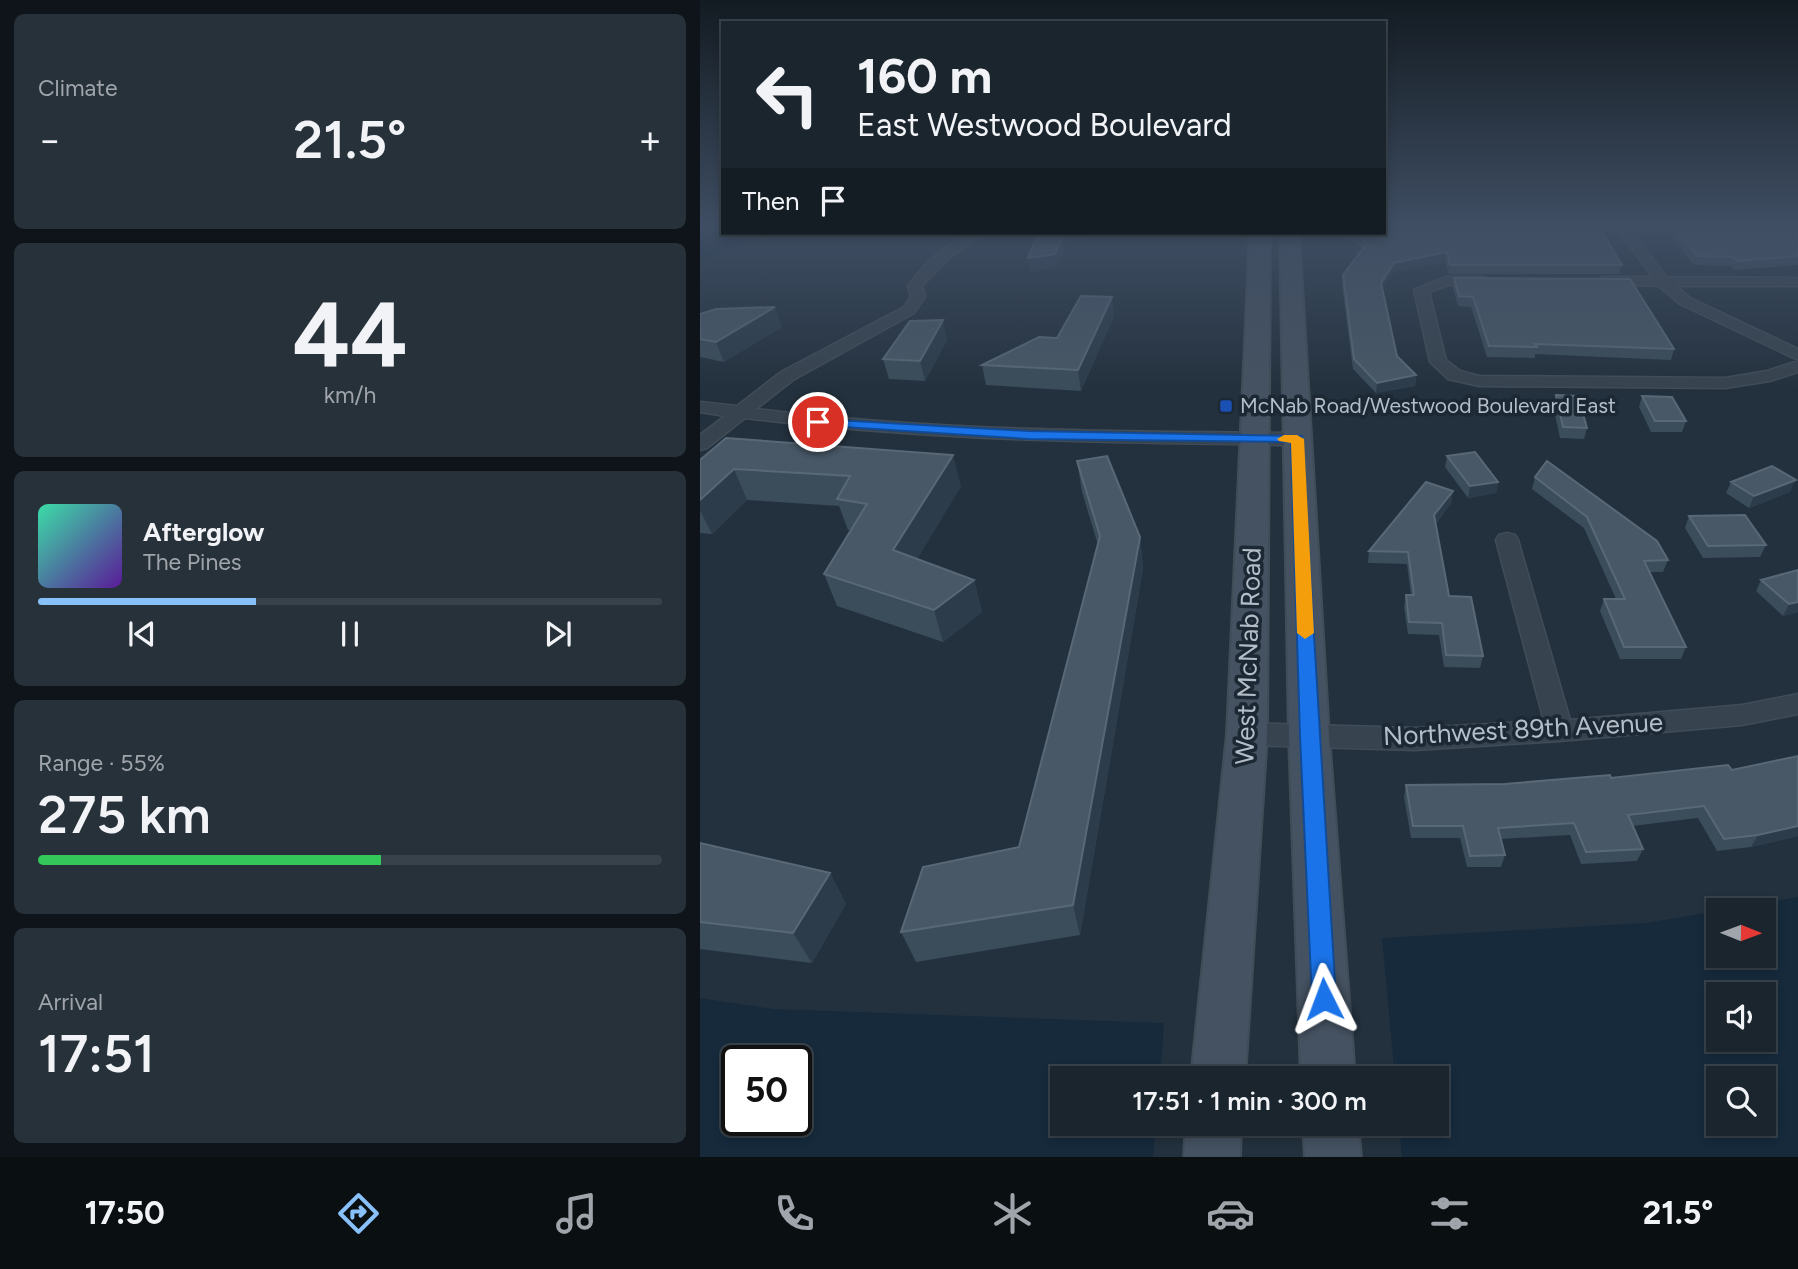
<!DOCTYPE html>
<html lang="en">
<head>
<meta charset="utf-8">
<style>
  :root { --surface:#1a252e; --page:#27313a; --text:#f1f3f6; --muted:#9fa5aa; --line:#38424a; --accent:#88c0f9 }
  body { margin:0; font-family:Figtree,sans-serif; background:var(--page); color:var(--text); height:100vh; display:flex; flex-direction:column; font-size:26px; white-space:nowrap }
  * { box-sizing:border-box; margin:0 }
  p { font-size:23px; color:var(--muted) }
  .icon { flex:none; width:38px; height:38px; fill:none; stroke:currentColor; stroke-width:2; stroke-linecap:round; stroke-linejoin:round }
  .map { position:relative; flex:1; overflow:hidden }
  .sheet { display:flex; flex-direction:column; gap:14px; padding:14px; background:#0e1419; width:700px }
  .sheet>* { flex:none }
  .guide { position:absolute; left:21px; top:21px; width:665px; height:214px; border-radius:0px; box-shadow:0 4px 10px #0003,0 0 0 2px var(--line); background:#1a252e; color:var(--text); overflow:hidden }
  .needle { width:46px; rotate:91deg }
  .tools { position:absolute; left:1006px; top:898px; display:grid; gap:14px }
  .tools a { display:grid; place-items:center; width:70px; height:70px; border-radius:0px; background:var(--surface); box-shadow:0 4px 10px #0003,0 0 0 2px var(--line); font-size:35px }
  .speed { position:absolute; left:21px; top:1045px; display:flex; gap:14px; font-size:35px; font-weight:700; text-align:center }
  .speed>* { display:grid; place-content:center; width:91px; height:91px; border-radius:50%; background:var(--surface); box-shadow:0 4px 10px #0003,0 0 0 2px var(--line); line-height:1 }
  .speed .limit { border:4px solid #111; border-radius:10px; background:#fff; color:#111 }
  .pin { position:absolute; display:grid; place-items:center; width:60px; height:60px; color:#fff; margin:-30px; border:4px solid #fff; border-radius:50%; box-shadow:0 2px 7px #0007 }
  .me { position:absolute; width:77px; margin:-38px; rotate:357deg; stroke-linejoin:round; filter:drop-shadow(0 0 5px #0008) }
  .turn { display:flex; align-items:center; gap:24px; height:147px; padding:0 21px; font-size:32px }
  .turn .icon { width:91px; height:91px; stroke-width:2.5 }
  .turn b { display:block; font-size:49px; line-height:60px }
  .then { display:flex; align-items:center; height:66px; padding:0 21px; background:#0003; gap:14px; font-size:26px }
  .big { font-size:52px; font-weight:600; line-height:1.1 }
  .sheet .widget { flex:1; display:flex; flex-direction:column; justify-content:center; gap:10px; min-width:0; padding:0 24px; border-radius:10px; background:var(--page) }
  .sheet .dial { align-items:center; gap:0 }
  .dial b { font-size:91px; line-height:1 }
  .song { display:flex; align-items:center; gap:21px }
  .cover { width:84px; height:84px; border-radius:10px; background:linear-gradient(135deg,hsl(160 70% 55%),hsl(270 70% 35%)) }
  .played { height:7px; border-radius:4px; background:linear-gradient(90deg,var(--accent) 35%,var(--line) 35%) }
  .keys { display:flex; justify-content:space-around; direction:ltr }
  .heat { display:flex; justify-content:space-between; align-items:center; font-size:38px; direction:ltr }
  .charge { height:10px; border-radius:5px; background:linear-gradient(90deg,#34c759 55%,var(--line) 0) }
  .trip { position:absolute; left:350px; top:1066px; width:399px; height:70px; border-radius:0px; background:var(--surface); box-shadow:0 4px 10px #0003,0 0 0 2px var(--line); font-weight:600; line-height:70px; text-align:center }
  .menu { display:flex; height:112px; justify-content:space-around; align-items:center; background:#0a0f12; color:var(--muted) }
  .menu .icon { width:49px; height:49px }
  .menu .active { color:var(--accent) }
  .menu b { font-size:32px; color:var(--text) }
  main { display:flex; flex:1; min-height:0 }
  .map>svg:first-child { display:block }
</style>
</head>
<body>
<main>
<section class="sheet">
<div class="widget"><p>Climate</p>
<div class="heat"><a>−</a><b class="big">21.5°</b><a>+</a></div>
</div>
<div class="widget dial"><b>44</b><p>km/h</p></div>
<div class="widget">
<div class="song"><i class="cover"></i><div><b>Afterglow</b><p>The Pines</p></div></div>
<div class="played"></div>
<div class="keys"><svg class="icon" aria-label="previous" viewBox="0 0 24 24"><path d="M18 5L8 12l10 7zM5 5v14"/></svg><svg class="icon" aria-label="pause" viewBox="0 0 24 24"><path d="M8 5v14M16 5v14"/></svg><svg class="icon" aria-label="next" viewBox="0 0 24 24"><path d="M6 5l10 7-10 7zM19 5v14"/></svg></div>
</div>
<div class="widget"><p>Range · 55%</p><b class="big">275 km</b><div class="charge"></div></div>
<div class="widget"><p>Arrival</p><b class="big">17:51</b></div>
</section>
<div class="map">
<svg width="1098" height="1157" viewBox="0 0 1098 1157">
  <rect width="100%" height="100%" fill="#23313e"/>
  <!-- water -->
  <path fill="#162a3c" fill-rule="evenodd" d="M0,228H23V233H72L0,260Z
    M1098,897V1157H702L699,1124H737V1078H695L682,938L946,923L1018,911V956H1064V910H1022ZM1018,994H1064V1040H1018ZM1018,1078H1064V1124H1018Z
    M0,998L73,1009L464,1023L460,1078H362V1124H456L453,1157H0ZM37,1060H96V1120H37Z"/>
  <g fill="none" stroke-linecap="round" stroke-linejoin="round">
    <defs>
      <path id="minor" d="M917,228H930L966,277L1098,278V286H976L990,298L1098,349V360L980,304L959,286L897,284L895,281L902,277H952Z
        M270,233H287L249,258L222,286L225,297L214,313L93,380L56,409C235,431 417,432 597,433L606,439L597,445C413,443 228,441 45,418L7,448L0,450V435L25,416L0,412V402L37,406L81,372L204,307L211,297L208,286C224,263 244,245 270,233Z
        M746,277H783L790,281L783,285H748L729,292L746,360L760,371L779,376L1025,378L1067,371L1098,361V372L1070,381L1025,388L779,386L748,379L730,362L714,290Z
        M807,533L815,535L818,540L870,720L1042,705L1098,694V714L1042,725L860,741L715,750L547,745L537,741L533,734L537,727L547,723L715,728L844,721L796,540L799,535Z"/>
      <path id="secondary" d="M550,233H570L567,734L545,1078H491L527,734Z
        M580,233H599L629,736L655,1078H601L589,736Z
        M486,1124H541L540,1157H484Z
        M603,1124H658L661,1157H605Z"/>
    </defs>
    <!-- minor casing -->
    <use href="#minor" stroke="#404c57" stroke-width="3"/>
    <!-- secondary casing -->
    <use href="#secondary" stroke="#404c57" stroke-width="4"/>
    <!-- minor -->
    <use href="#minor" fill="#37434e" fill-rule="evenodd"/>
    <!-- secondary -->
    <use href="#secondary" fill="#455261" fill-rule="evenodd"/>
  </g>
  <!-- wall -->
  <path fill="#3b4c5a" d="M684,228H901V229L922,265L919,274H749L745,262L693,272L682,289L697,356L716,375L715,386L676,393L653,369L642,285L643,275L663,249L640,233H684Z
    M964,228H1098V265L1035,270L1031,266L994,265Z
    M754,278L974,349L971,360L835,354V358L787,357L771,307L758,306L753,288Z
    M0,314L82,327L24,362L0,357Z
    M414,316L381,391L286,385L282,365Z
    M247,340L225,381L189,379L183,359Z
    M856,395L887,428L884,439L860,438L853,406Z
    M942,396L986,421L982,432H951L939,407Z
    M747,456L798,482L796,493L768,498L745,467Z
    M0,460L261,486L217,559L274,580L282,612L243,642L137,606L124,574L151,530H148L139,506L47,500L12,534L0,533Z
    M377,461L440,537L443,569L380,935L216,962L201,932L319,847L398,545L382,492Z
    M835,477L968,560L963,572H950L986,647L981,659H920L900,611L904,599H916L884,528L832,489Z
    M1031,482L1090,492L1049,508L1026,493Z
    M753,491L751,503L736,523L749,596L783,656L780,668L744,667L739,635L708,634L704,607L706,595H711L707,564L668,563L669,551Z
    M989,516L1066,545L1060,557L1003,558L985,528Z
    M1098,570V612L1083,616L1056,591L1061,580Z
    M1098,756V836L1051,847L1017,851L998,818L932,826L943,849L937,861L881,864L870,835L801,839L805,855L801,867H767L760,838H711L704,797L706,785L805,784L1032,770Z
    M0,843L130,873L146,904L112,963L0,949Z"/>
  <!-- shaded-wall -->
  <path fill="#2c3c4a" d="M364,233H381L382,240L367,242L357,268L330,272L328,258Z
    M747,252L745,262L693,272L680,292L681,283L694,263Z
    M412,297L414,316L381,391L378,370Z
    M75,307L82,327L24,362L16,342Z
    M243,320L247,340L225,381L220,361Z
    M716,375L715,386L676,393L677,383Z
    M253,455L261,486L203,582L193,550Z
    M34,469L47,500L12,534L0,510V500Z
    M1096,480L1090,492L1049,508L1054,496Z
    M798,482L796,493L768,498L770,486Z
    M753,491L751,503L732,527L734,515Z
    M440,537L443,569L380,935L373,905Z
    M274,580L282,612L243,642L234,610Z
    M1098,602V612L1083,616L1089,604Z
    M1098,826V836L1051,847L1058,835Z
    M130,873L146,904L112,963L93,933Z"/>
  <!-- building -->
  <path fill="#485866" stroke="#596876" stroke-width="2" d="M684,228H900L922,265H750L747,252L694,263L681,283L697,356L716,375L677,383L654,359L643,275L667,243L653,233H684Z
    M974,228H1098V256L1038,261L1034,257L997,256Z
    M338,233H364L355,254L328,258Z
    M754,278L930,279L974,349L835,344L837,347L789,346L773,297L759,296Z
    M381,296L412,297L378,370L282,365L339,337L357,338Z
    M75,307L16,342L0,339V314L16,309Z
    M243,320L220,361L183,359L210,321Z
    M856,395L878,396L887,428L863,427Z
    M942,396L972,397L986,421H955Z
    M26,438L253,455L193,550L274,580L234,610L124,574L167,504L137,499L150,476L34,469L0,500V460Z
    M775,452L798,482L770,486L747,456Z
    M407,456L440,537L373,905L201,932L223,867L319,847L400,536L377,461Z
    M847,461L957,541L968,560L944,561L986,647H924L904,599H925L887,517L835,477Z
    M1072,466L1096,480L1054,496L1031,482Z
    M726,482L753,491L734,515L749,596L771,597L783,656L746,655L742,623L709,622L706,595H714L708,552L669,551Z
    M1045,515L1066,545L1008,546L989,516Z
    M1098,570V602L1089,604L1061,580Z
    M1098,756V826L1058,835L1024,839L1004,806L928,815L943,849L886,852L874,823L798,828L805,855L770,856L763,826H713L706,785L805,784L910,775L911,778L1028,765L1032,770Z
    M0,843L130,873L93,933L0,922Z"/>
  <!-- sky -->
  <linearGradient id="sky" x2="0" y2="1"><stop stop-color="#131b22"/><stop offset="0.58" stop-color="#3f4e63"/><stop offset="1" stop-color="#3f4e63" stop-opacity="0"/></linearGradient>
  <rect width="1098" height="390" fill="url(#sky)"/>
  <!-- route -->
  <path fill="#1a73e8" stroke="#114b97" stroke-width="2" d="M118,419L328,431L602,436L636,999L632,1008L624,1011L615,1008L612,999L600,736L591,442L328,439L113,425V420Z"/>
  <!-- slow -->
  <path fill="#f59e0b" d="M597,435L604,439L614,633L605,639L597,633L591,443L579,441L577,439L584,435Z"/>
  <!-- markers -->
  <rect fill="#1a4fb4" stroke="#1c2833" stroke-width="2.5" x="519" y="399" width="14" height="14" rx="3.5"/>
  <g text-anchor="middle" stroke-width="7" stroke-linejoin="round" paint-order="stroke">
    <!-- far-poi labels -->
    <g font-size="21" fill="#b3bec9" stroke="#1c2833" text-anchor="start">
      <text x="540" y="413">McNab Road/Westwood Boulevard East</text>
    </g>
    <!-- street labels -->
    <g font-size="26" fill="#b3bec9" stroke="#1c2833">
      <text transform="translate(548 656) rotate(-88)" y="9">West McNab Road</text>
      <text transform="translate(823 729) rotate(-3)" y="9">Northwest 89th Avenue</text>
    </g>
  </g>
</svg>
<div class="tools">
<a><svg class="needle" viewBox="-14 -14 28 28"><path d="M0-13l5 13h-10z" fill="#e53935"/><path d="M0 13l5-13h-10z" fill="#9fa5aa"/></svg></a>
<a><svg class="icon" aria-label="sound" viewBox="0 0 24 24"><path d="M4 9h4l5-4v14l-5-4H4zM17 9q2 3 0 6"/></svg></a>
<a><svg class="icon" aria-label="search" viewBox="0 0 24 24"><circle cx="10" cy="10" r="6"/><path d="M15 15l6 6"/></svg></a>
</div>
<div class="speed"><div class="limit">50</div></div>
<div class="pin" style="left:118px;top:422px;background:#d93025"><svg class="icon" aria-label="arrive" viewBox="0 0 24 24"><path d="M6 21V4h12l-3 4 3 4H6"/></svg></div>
<svg class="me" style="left:624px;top:999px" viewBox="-20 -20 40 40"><path d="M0-17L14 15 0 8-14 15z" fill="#1a73e8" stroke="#fff" stroke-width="4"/></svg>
<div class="trip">17:51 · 1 min · 300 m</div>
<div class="guide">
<div class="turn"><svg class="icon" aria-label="left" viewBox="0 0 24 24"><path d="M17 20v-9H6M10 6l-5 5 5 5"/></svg><div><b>160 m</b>East Westwood Boulevard</div></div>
<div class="then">Then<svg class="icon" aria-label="arrive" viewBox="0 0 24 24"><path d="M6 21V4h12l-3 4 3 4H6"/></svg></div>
</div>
</div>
</main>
<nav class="menu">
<b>17:50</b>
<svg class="icon active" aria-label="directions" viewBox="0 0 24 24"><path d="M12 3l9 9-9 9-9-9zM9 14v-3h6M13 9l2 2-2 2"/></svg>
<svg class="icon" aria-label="music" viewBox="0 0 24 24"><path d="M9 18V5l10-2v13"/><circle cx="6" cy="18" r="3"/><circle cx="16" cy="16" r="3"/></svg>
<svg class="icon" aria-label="phone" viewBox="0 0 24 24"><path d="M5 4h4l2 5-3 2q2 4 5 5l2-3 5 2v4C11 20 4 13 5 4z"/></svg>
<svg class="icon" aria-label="climate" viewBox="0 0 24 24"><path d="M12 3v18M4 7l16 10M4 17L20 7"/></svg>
<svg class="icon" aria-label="car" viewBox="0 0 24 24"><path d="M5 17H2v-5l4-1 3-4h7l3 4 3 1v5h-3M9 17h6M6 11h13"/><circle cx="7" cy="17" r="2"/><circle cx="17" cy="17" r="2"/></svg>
<svg class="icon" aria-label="filters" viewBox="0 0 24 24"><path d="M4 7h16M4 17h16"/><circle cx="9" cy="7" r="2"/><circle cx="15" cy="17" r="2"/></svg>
<b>21.5°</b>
</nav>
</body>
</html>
